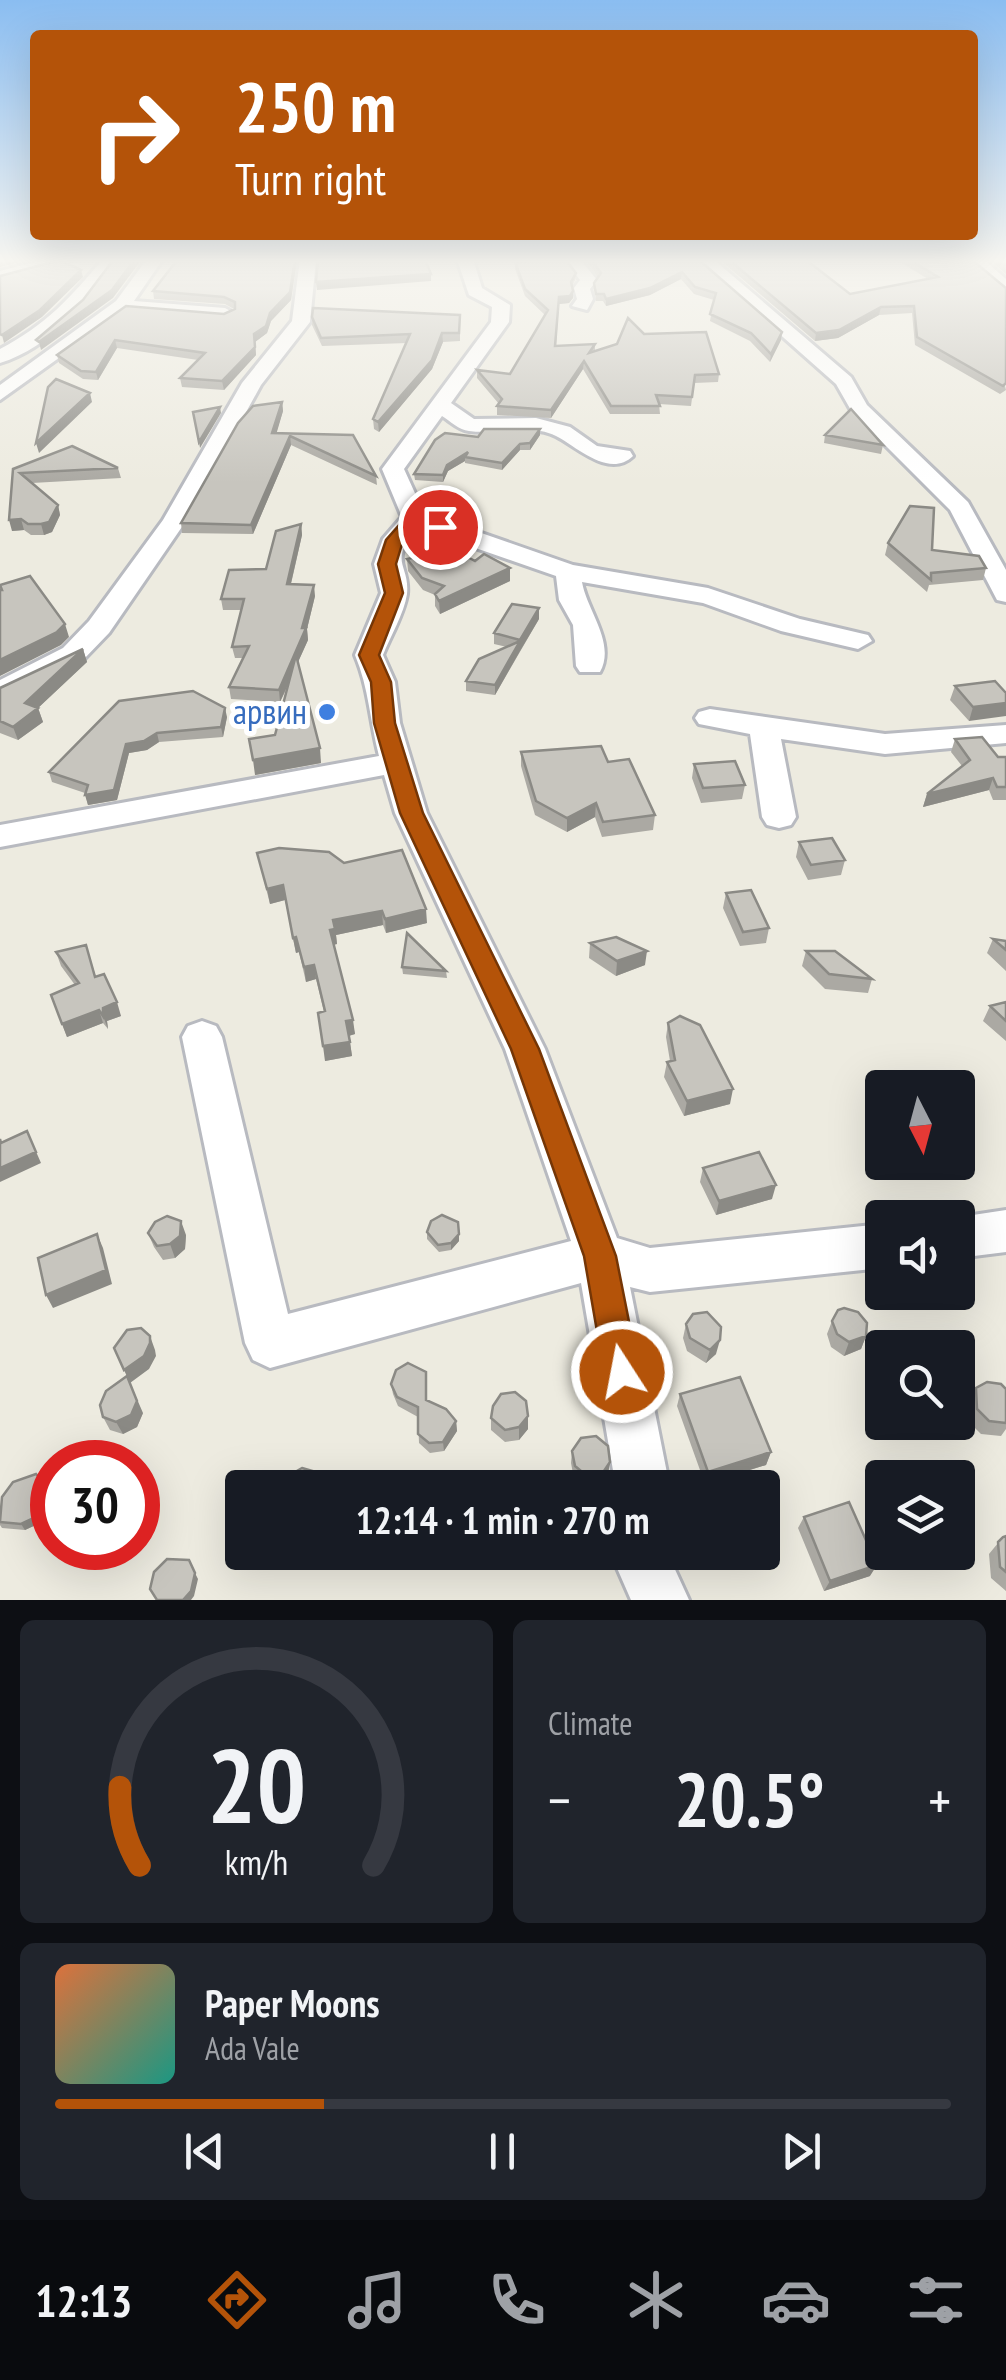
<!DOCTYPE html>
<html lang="en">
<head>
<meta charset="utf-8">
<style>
  :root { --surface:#171b24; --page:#20242c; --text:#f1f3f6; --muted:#9ea1a6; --line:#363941; --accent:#b45309 }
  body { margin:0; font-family:"PT Sans Narrow",sans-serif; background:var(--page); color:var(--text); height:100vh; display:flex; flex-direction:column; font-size:38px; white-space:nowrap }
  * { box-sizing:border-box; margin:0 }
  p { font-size:32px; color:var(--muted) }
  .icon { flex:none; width:55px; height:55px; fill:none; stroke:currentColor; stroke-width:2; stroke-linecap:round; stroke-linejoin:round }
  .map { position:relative; height:1600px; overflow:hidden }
  .sheet { display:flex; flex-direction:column; gap:20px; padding:20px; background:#0d0f14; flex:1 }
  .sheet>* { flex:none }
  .banner { position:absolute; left:30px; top:30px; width:948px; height:210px; border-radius:10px; box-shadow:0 10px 40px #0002; background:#b45309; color:#fff; overflow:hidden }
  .needle { width:65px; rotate:174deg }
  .buttons { position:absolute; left:865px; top:1070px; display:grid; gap:20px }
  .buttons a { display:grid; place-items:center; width:110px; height:110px; border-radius:10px; background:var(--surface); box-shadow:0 10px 40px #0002; font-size:50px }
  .speed { position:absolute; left:30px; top:1440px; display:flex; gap:20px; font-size:50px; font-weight:700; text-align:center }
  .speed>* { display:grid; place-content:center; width:130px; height:130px; border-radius:50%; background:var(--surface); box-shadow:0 10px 40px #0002; line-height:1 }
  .speed .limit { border:15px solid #d22; background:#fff; color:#111 }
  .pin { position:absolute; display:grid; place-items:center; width:85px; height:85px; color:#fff; margin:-42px; border:5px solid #fff; border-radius:50%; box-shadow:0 2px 10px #0007 }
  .me { position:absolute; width:110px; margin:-55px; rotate:349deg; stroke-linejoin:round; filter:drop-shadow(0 0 8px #0008) }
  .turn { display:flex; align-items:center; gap:35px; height:210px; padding:0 40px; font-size:45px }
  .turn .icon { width:130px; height:130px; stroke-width:2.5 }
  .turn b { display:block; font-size:70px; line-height:85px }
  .big { font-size:75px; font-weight:700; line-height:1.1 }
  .sheet .widget { flex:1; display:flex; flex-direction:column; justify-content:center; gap:15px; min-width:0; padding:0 35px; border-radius:15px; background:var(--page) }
  .sheet .dial { align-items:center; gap:0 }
  .dial svg { height:260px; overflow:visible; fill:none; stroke:var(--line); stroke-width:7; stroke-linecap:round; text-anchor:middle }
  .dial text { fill:var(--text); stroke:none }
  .song { display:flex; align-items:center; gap:30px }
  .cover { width:120px; height:120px; border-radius:15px; background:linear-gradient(135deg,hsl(20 70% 55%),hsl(170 70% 35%)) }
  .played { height:10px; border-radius:5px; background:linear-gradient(90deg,var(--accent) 30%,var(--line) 30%) }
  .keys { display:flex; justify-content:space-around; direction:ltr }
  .heat { display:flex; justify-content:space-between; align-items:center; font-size:55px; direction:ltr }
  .sheet .tiles { flex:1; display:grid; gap:20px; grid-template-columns:1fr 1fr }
  .widget:last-child { grid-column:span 2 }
  .trip { position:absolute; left:225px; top:1470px; width:555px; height:100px; border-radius:10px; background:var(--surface); box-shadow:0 10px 40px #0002; font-weight:700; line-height:100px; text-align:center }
  .tabs { display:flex; height:160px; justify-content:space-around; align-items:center; background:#090b0e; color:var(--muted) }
  .tabs .icon { width:70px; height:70px }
  .tabs .selected { color:var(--accent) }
  .tabs b { font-size:45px; color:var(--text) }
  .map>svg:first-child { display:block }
</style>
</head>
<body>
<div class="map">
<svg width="1006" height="1600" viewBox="0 0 1006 1600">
  <rect width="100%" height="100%" fill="#edebe0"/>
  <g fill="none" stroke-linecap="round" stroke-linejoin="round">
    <defs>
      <path id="minor" d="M46,259H73L0,281V271Z
        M103,259H120C88,300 52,347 0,363V349C46,325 70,298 103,259Z
        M147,259H163L134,301L225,308L234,313L225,318L126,310L0,400V385L116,301Z
        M300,259H316L310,322L261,385L186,521L109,633L83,660L0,700V680L63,648L89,621L163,520L242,383L292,321Z
        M457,259H473L482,288L510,305L509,322L451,403L474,419L536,418L570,427L597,446L630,451L633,456C609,479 576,446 556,436C530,423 497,435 469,431C459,430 450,421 442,416L404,469L424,513L573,565L708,588L800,619L868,635L872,641L858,649L781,631L703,603L582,582C587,611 616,643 600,672H580L576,666L573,625L559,600L556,576L418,528C387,563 410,563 407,594C404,614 390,637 383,655L395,682L400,723L427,813L545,1049L617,1238L650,1248L882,1224V1268L650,1292L630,1287L670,1488H616L581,1283L270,1368L253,1360L245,1343L182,1037L188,1026L202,1021L216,1026L222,1037L288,1314L571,1241L505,1049L395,813L384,775L0,847V825L379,756C370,722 369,688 355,655L381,593L374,564L383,539L402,517L382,469L491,322L492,307L469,295Z
        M564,259H580L597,280L590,289L593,299L587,310L572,306L577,299L574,288L580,280Z
        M695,259H713L851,377L867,405L968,502L1006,570V602L997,600L950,510L852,412L836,384Z
        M965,259H983L1006,279V292Z
        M710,709L885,734L1006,725V743L885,754L781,739L796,817L791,825L779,828L767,825L762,817L750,734L699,724L695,718L699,712Z
        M1006,1210V1252L958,1258V1218H953Z
        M610,1552H667L689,1600H631Z"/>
    </defs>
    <!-- minor casing -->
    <use href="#minor" stroke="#b8bac0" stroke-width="6"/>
    <!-- minor -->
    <use href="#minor" fill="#fff" fill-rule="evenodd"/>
  </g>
  <!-- wall -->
  <path fill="#aba9a3" d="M178,259H297L291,300L271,321L267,333L255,342L256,355L224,390L182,387L180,378L198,360L117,348L98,380L83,379L59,363L57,355L224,314L234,309L225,304L154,299L153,291Z
    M534,259H565L576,273L575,280L572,286L573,298L569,303L559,304L556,346L595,344V351L644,334L719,374L718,382L694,383L691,406L659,404L660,414H610L583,369L551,418L497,415V406L499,404L477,378V370L510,374L545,315L525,296L515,269V262L537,261Z
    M585,259H698L781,340L770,362L750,341L710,321L714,300L694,294L681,279L650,295L606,306L603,301H596L594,283L598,277Z
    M719,259H805L850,294L928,279L895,259H971L1006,390L1000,394L915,345L912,313L879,315L838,338L815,341Z
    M989,259H1006V274Z
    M460,315V341L443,342L432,369L379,432L374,429L373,419L407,343L322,346L312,325V317Z
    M282,402L283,411L276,433L353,435L376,476L377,485L291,445L253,534L182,533L181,523Z
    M540,429V435L530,450H520L502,470L465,463V461L448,471L443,482L415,480L414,474L478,437Z
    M825,435L883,445L881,454L824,443Z
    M118,468L121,478L32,483L58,505L60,515L52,532L44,535H31L24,530L12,531L13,469Z
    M301,524L302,535L291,584L315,596L307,629L308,640L298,662L321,763L255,775L275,735L289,684L280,702L231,699L229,687L243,658H235L232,647L241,610H223L221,599L266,569Z
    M888,543L932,550L986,568L983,580L929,585L927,592L885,555Z
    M407,559L510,581L440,614L435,606V595L423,590L408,571Z
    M539,619L495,695L466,691V681L507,647L494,644V633Z
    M83,649L87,662L38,708L43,722L18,740L0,733V688Z
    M955,686L1006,693L969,721L950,700Z
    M119,701L227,717L223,737L159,742L147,750L129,753L117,800L88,805L85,793L52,782L49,772Z
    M955,739L998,757H1006V800H993L989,790L923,807L927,794L962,766L951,752Z
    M521,752L608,762L655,815L653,830L602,837L595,817L567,832L535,815L521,766Z
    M694,764L745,785L742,799L701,803L692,778Z
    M799,842L845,860L841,875L808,880L796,857Z
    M257,853L427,923L386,933L383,925L336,935L337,944L333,945L355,1034L349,1036L352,1056L325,1061L324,1012L316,979L306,982L299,952L296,953L285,900L270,904Z
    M726,893L769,928L766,943L740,946L723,908Z
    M993,939L1006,941V971L987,953Z
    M590,943L645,965L616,976L589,958Z
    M86,945L96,977L121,1016L107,1021L108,1029L103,1023L67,1037L51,995L75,985L61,966L56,952Z
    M806,951L872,979L868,993L825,989L802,966Z
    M402,967L446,971L447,978L403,974Z
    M1006,1002V1041L983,1021L990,1006Z
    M668,1023L730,1104L684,1116L664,1077L667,1062L670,1061L666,1037Z
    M703,1168L772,1199L716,1215L700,1182Z
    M427,1232L459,1241L451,1250L439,1252L427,1239Z
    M148,1233L186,1235L185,1249L175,1258L163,1260L154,1247Z
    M832,1321L866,1336L861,1349L844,1356L831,1347L827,1334Z
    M686,1324L716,1354L706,1363L687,1351L683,1338Z
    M427,1382V1400L456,1421L457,1431L444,1451L430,1453L419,1443L418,1417L398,1406L393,1394L391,1384Z
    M976,1388L1006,1389V1429L1001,1436L981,1434L969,1422L968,1401Z
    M680,1394L771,1452L766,1465L705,1484L677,1406Z
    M143,1413L137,1427L123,1434L110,1430L103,1417Z
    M491,1418L528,1429L519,1440L505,1442L491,1430Z
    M572,1451L610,1462L608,1474L600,1486L585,1488L574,1479L571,1463Z
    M49,1488L52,1493L51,1509L40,1523L25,1530L2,1528L0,1525V1510Z
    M804,1517L870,1576L824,1591L798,1528Z
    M1006,1536V1591L991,1578L989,1554L1003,1537Z"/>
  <!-- shaded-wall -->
  <path fill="#8b8a85" d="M3,259H30L0,267V260Z
    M135,259H142L113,298L41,350L39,342Z
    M295,259H297L291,300L271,321L267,333L255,342L256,355L224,390L222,381L254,334L270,313Z
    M81,270L83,277L42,317L4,343L2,335Z
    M682,272L681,279L650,295L606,306V299Z
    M431,274V281L317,290L316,282Z
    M573,291V298L569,303L559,304V297Z
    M881,307L879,315L838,338L815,341L816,333Z
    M782,332L781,340L770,362L771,354Z
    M442,333L443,342L432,369L379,432L378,422Z
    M115,340L117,348L98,380L96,372Z
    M584,361L583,369L551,418V410Z
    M90,393L92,402L39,453L36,443Z
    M282,402L283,411L274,442L272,433Z
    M220,407L221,413L200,448L199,442Z
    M540,429V435L530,450V443Z
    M290,436L291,445L253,534L251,525Z
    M520,444V450L502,470V463Z
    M468,452L465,457V461L448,471L443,482V475L447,465Z
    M58,505L60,515L52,532L44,535L41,524Z
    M21,519L24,530L12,531L9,520Z
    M301,524L302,535L288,596L287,584Z
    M510,568V581L440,614L439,601Z
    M314,585L315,596L307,629L308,640L280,702L279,690L302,628Z
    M539,608V619L520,651V640Z
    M65,624L69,637L61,645L0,676V660Z
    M520,641V651L495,695V685Z
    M83,649L87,662L38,708L43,722L18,740L13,727L25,703Z
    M1006,703V716L969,721L973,707Z
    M225,708L227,717L223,737L221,727Z
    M157,733L159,742L147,750L129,753L117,800L88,805L85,795L126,744Z
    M320,748L321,763L255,775L253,760Z
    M993,778L989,790L923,807L927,794Z
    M596,803L595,817L567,832V818Z
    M283,885L285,900L270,904L267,889Z
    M426,909L427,923L386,933L385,919Z
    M382,911L383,925L336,935L337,944L332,945L330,930L333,920Z
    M296,937L299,952L296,953L293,938Z
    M647,951L645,965L616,976L617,961Z
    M314,965L316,979L306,982L304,967Z
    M117,1002L121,1016L107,1021L108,1029L103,1016V1008Z
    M99,1010L103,1023L67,1037L62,1024Z
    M353,1020L355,1034L348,1036L346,1021Z
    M350,1042L352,1056L325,1061L323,1046Z
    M733,1089L730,1104L684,1116L687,1101Z
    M27,1131L41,1163L0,1182V1168Z
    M776,1185L772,1199L716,1215L719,1201Z
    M181,1221L186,1235L185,1249L175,1258L170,1244Z
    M97,1234L103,1248L112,1284L53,1308L46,1295Z
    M459,1234V1241L451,1250V1243Z
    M150,1336L155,1350L156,1356L149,1369L130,1383L124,1370Z
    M866,1336L861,1349L844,1356L849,1342Z
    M720,1340L716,1354L706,1363L710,1350Z
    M127,1376L143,1413L137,1427L123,1434L116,1422Z
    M528,1416V1429L519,1440V1427Z
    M456,1421L457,1431L444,1451L443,1442Z
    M771,1452L766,1465L705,1484L708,1472Z
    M610,1462L608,1474L600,1486L602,1474Z
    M49,1488L52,1493L51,1509L40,1523L25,1530L21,1524Z
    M877,1565L870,1576L824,1591L830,1581Z
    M195,1573L198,1579L194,1596L191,1600H183Z"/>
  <!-- building -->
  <path fill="#c7c5be" stroke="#8b8a85" stroke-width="2.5" d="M114,259H135L112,290L39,342L36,340L83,300Z
    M178,259H295L290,292L270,313L266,326L254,334L255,347L222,381L180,378L205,353L115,340L96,372L81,371L57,355L126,306L224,314L235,309V302L224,297L153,291Z
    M318,259H425L431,274L316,282Z
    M544,259H565L576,273L571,282L573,291L570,296L559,297L555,346L595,344L589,353L617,344L628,318L644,334L706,332L719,374L695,375L692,397L656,395L660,406H611L584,361L551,410L497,406L502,399L477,370L510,374L548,310L525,289L515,262L547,261Z
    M591,259H698L782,332L771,354L751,333L710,314L716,293L695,287L682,272L650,288L606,299L604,294H596L594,283L601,273Z
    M728,259H805L850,294L938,277L908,259H971L1006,288V383L1003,386L917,337L914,306L881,307L839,330L816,333Z
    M60,260L81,270L40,310L2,335L0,334V276Z
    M313,308L460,315L459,333H442L432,360L378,422L373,419L410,334L321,338L312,317Z
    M56,379L90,393L36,443L48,387Z
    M282,402L272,433L353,435L376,476L290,436L251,525L181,523L238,423L253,406Z
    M220,407L199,442L193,412Z
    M851,409L883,445L825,435Z
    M484,429H540L530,443L520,444L502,463L465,457L468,452L447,465L443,475L414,474L435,440L445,433L478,437Z
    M72,446L118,468L20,473L58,505L49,522L41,524H28L21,519L9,520L13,469Z
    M910,506L934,508L932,550L979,556L986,568L931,573V580L888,543Z
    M301,524L287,584L314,585L302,628H306L279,690L229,687L249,646L232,647L244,599H221L229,570L266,569L276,531Z
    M453,549L475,561L484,554L510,568L439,601L435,594L444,586L422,578L407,559Z
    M30,576L65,624L57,632L0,660V590H2L0,585Z
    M512,604L539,608L520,640L494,633Z
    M520,641L495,685L466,681L479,659Z
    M83,649L25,703L38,708L13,727L0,721V688Z
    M296,655L320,748L253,760L249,739L275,735Z
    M995,681L1006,693V703L973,707L955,686Z
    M193,691L225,708L221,727L157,733L144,741L126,744L114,790L85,795L88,785L49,772L119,701Z
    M982,737L998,757H1006V787H997L993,778L927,794L970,760L955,739Z
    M601,746L608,762L629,759L655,815L603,822L596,803L567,818L536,801L521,752Z
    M735,761L745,785L703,788L694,764Z
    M832,838L845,860L811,865L799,842Z
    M279,848L329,852L344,863L402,850L426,909L385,919L382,911L333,920L335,929L330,930L353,1020L346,1021L350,1042L323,1046L318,1013L325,1011L314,965L304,967L296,937L293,938L283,885L267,889L257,853Z
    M751,890L769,928L743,932L726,893Z
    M407,933L446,971L402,967Z
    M616,937L647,951L617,961L590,943Z
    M993,939L1006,941V950Z
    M86,945L95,977L104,974L117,1002L103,1008V1016L99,1010L62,1024L51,995L79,983L56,952Z
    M806,951H835L872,979L829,974Z
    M1006,1002V1021L990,1006Z
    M680,1016L700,1025L733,1089L687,1101L667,1062L675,1060L668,1023Z
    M27,1131L36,1152L0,1168V1139L1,1143Z
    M759,1152L776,1185L719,1201L703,1168Z
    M442,1215L458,1222L459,1234L451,1243L438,1245L427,1232L431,1221Z
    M167,1216L181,1221L180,1236L170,1244L157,1246L148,1233L155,1222Z
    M97,1234L106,1270L46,1295L38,1258Z
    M844,1308L858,1312L867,1323L866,1336L849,1342L837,1334L832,1321L838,1310Z
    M707,1312L721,1327L720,1340L710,1350L690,1338L686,1324L693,1314Z
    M141,1328L150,1336V1343L144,1356L124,1370L114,1348L127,1330Z
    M408,1363L426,1372V1400L446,1409L456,1421L443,1442L429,1443L418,1434V1407L397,1397L391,1384L396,1370Z
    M127,1376L137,1401L131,1415L116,1422L103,1417L100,1405L106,1391Z
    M740,1377L771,1452L708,1472L680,1394Z
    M987,1382L1001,1384L1006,1389V1423L989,1421L977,1409L976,1388Z
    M515,1392L526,1401L528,1416L519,1427L505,1430L491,1418L493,1406L501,1394Z
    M596,1436L608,1446L610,1462L602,1474L587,1476L575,1466L572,1451L581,1438Z
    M302,1468L316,1472L319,1488H284L288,1476Z
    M36,1474L49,1488L47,1503L36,1517L21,1524L0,1522L2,1497L13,1482Z
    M849,1502L877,1565L830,1581L804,1517Z
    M1006,1536V1572L1000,1567L998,1542L1003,1537Z
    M167,1559L189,1560L195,1573L191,1591L183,1600H157L150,1589L154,1572Z"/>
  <!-- sky -->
  <linearGradient id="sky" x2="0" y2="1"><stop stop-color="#8abdf1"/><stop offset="0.54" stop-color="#f7f6f1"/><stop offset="1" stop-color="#f7f6f1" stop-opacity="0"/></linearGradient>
  <rect width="1006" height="483" fill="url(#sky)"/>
  <!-- route -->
  <path fill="#b45309" stroke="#753606" stroke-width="2.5" d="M408,515H420L448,527L440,532L417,525L403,541L396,564L403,593L379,655L391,682L395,723L423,813L539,1049L616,1256L639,1372L634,1384L622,1389L609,1384L604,1372L584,1256L511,1049L400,813L374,723L371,682L359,655L385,593L378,564L386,540Z"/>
  <!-- markers -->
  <circle fill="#3f7fe0" stroke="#fff" stroke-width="4" cx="327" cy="712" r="10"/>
  <g text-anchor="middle" stroke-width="10" stroke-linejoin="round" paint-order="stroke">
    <!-- shop labels -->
    <g font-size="35" fill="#366cbe" stroke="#fff" text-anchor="end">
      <text x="307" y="724">арвин</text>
    </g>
  </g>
</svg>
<div class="buttons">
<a><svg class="needle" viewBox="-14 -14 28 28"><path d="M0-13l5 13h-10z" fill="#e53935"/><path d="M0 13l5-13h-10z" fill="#9ea1a6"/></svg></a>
<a><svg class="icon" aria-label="sound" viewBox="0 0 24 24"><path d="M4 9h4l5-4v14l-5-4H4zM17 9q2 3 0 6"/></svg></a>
<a><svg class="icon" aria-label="search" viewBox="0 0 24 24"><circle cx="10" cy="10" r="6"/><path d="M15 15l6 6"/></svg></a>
<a><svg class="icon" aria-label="layers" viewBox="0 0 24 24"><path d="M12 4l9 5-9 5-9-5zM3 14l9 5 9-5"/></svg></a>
</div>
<div class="speed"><div class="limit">30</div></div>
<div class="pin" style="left:440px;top:527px;background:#d93025"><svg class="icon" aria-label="arrive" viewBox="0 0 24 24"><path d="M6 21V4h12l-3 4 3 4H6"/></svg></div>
<svg class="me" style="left:622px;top:1372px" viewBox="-20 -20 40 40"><circle r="17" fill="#b45309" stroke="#fff" stroke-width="3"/><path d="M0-11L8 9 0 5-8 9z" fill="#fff"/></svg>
<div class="trip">12:14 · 1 min · 270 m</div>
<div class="banner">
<div class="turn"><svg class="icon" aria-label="right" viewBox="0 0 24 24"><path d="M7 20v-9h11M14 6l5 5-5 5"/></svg><div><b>250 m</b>Turn right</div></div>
</div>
</div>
<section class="sheet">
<div class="tiles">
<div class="widget dial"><svg viewBox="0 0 100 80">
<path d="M14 69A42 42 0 1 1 86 69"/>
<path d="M14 69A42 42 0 0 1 8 45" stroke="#b45309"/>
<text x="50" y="56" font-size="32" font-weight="700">20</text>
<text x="50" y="72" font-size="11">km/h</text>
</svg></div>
<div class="widget"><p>Climate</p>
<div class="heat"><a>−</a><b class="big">20.5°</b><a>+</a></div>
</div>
<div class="widget">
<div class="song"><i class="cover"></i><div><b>Paper Moons</b><p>Ada Vale</p></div></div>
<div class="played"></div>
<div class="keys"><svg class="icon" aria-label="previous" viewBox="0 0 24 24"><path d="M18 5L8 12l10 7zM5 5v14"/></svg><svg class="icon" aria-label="pause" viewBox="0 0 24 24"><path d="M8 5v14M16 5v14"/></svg><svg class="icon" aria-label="next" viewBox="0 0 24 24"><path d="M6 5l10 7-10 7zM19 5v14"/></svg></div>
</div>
</div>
</section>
<nav class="tabs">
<b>12:13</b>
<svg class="icon selected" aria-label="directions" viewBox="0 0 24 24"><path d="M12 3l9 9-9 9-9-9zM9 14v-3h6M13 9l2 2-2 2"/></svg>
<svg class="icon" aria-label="music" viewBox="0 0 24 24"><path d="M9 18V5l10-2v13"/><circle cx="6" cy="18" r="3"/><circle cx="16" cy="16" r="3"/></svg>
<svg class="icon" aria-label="phone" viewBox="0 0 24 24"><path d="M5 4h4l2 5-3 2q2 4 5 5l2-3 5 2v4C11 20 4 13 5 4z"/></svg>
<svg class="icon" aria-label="climate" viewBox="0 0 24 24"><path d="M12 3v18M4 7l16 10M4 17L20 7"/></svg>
<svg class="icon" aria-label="car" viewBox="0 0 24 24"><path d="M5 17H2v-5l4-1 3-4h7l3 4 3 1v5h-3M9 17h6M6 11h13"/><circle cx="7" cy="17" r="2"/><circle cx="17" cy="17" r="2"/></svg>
<svg class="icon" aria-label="filters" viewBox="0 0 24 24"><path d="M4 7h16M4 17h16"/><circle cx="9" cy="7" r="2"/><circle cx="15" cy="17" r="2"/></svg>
</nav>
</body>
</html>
